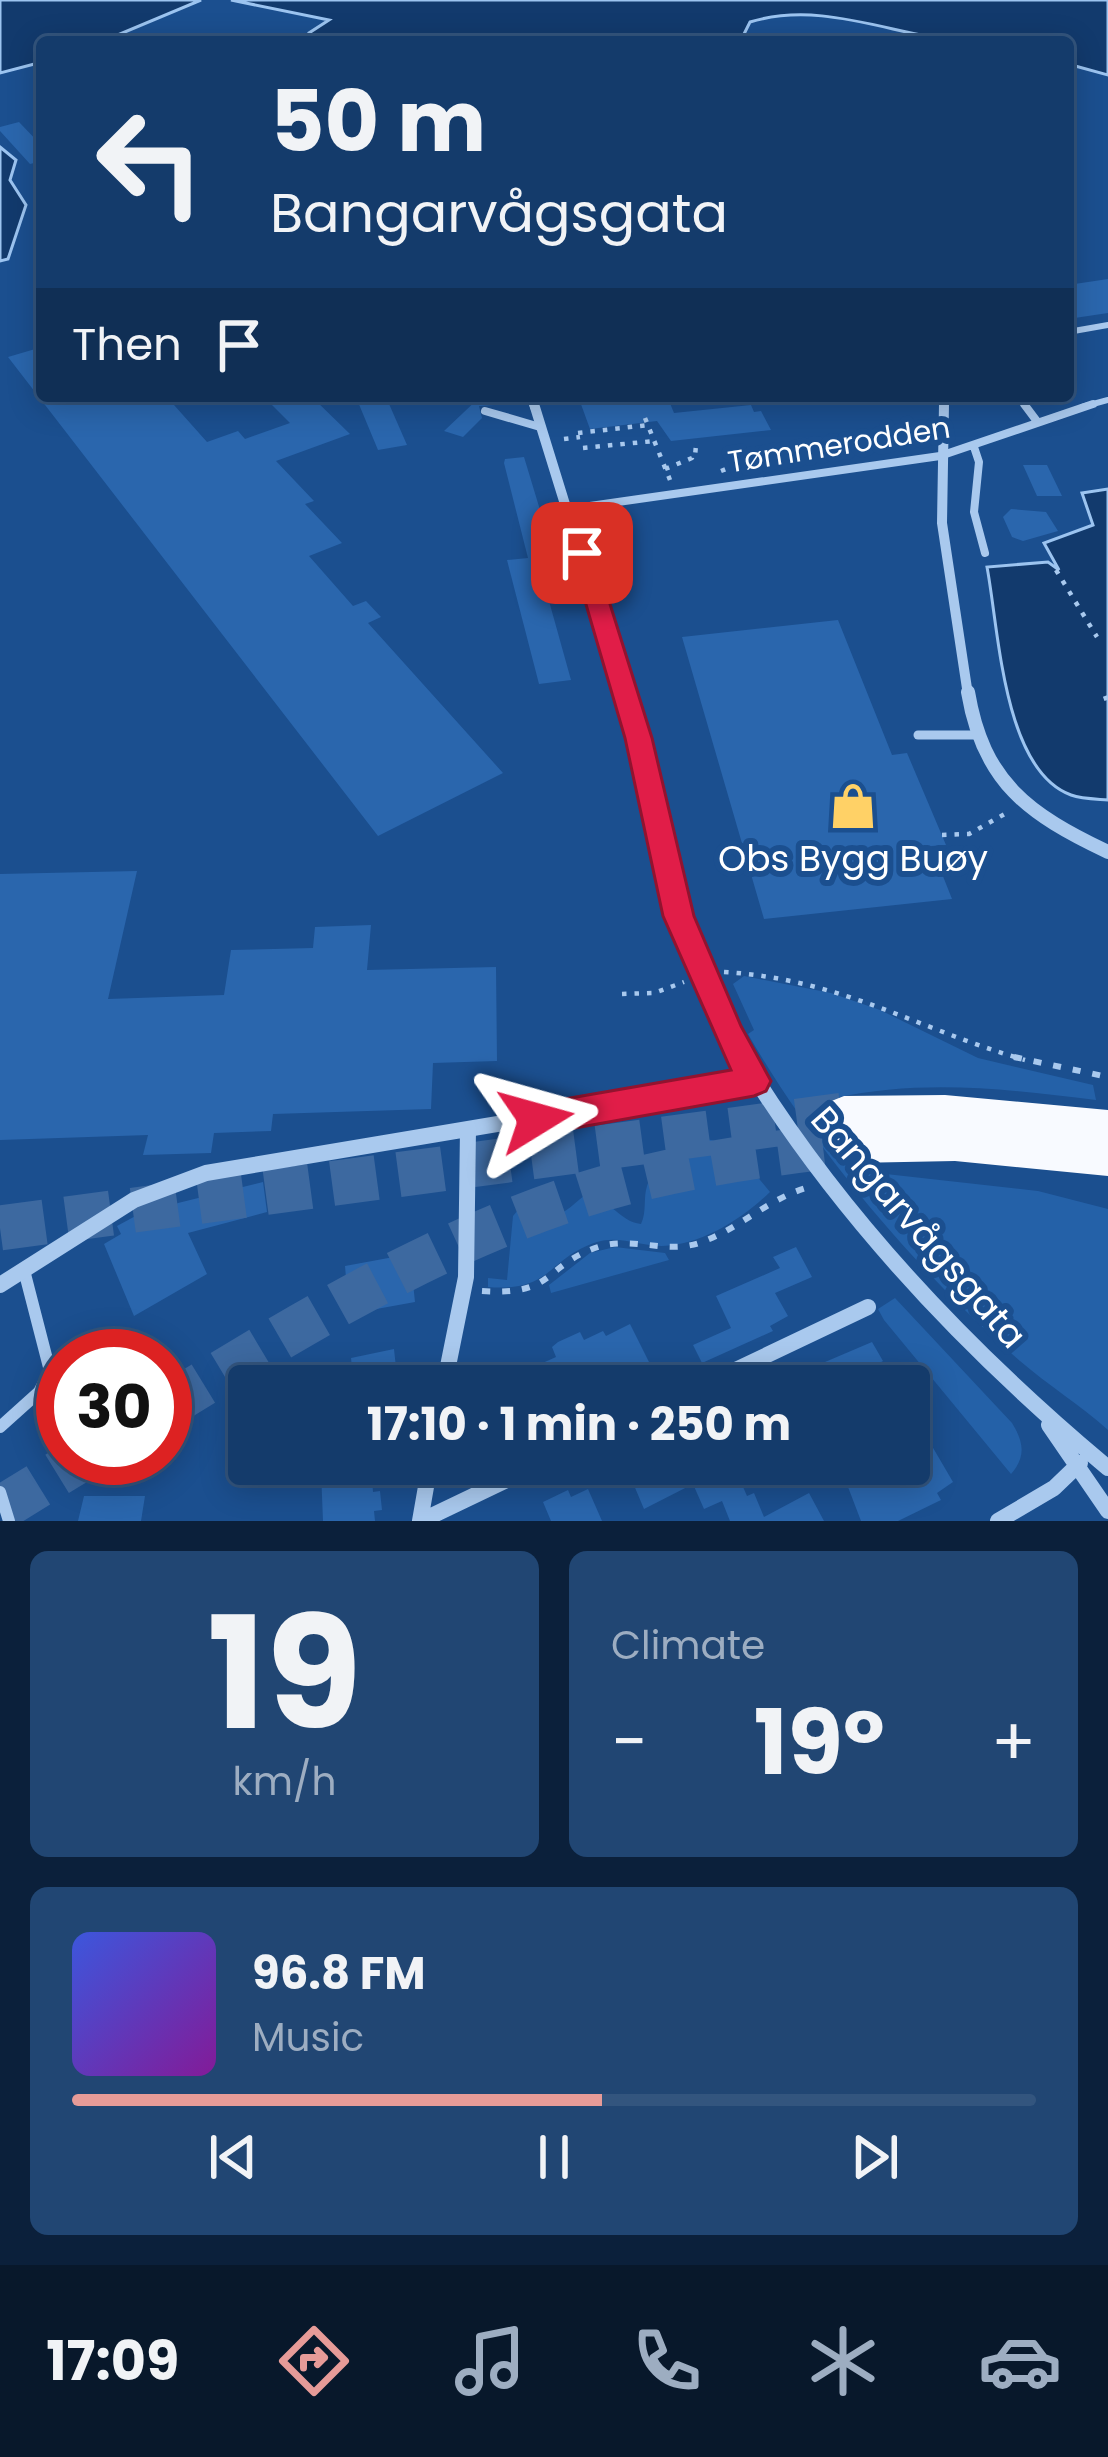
<!DOCTYPE html>
<html lang="en">
<head>
<meta charset="utf-8">
<style>
  :root { --surface:#143b6b; --page:#214673; --text:#f1f3f6; --muted:#9dadc1; --line:#33557e; --accent:#e69b98 }
  body { margin:0; font-family:Poppins,sans-serif; background:var(--page); color:var(--text); height:100vh; display:flex; flex-direction:column; font-size:45px; white-space:nowrap }
  * { box-sizing:border-box; margin:0 }
  p { font-size:39px; color:var(--muted) }
  .icon { flex:none; width:66px; height:66px; fill:none; stroke:currentColor; stroke-width:2; stroke-linecap:round; stroke-linejoin:round }
  .map { position:relative; height:1521px; overflow:hidden }
  .drawer { display:flex; flex-direction:column; gap:30px; padding:30px; background:#0b203b; flex:1 }
  .drawer>* { flex:none }
  .guide { position:absolute; left:36px; top:36px; width:1038px; height:366px; border-radius:12px; box-shadow:0 6px 30px #0003,0 0 0 3px var(--line); background:#143b6b; color:var(--text); overflow:hidden }
  .speed { position:absolute; left:36px; top:1329px; display:flex; gap:24px; font-size:60px; font-weight:700; text-align:center }
  .speed>* { display:grid; place-content:center; width:156px; height:156px; border-radius:50%; background:var(--surface); box-shadow:0 6px 30px #0003,0 0 0 3px var(--line); line-height:1 }
  .speed .limit { border:18px solid #d22; background:#fff; color:#111 }
  .pin { position:absolute; display:grid; place-items:center; width:102px; height:102px; color:#fff; margin:-51px; border-radius:24px; box-shadow:0 6px 18px #0006 }
  .me { position:absolute; width:132px; margin:-66px; rotate:82deg; stroke-linejoin:round; filter:drop-shadow(0 0 9px #0008) }
  .turn { display:flex; align-items:center; gap:42px; height:252px; padding:0 36px; font-size:54px }
  .turn .icon { width:156px; height:156px; stroke-width:2.5 }
  .turn b { display:block; font-size:84px; line-height:102px }
  .then { display:flex; align-items:center; height:114px; padding:0 36px; background:#0003; gap:24px; font-size:45px }
  .big { font-size:90px; font-weight:700; line-height:1.1 }
  .drawer .card { flex:1; display:flex; flex-direction:column; justify-content:center; gap:18px; min-width:0; padding:0 42px; border-radius:18px; background:var(--page) }
  .drawer .dial { align-items:center; gap:0 }
  .dial b { font-size:156px; line-height:1 }
  .song { display:flex; align-items:center; gap:36px }
  .cover { width:144px; height:144px; border-radius:18px; background:linear-gradient(135deg,hsl(230 70% 55%),hsl(290 70% 35%)) }
  .played { height:12px; border-radius:6px; background:linear-gradient(90deg,var(--accent) 55%,var(--line) 55%) }
  .keys { display:flex; justify-content:space-around; direction:ltr }
  .heat { display:flex; justify-content:space-between; align-items:center; font-size:66px; direction:ltr }
  .drawer .tiles { flex:1; display:grid; gap:30px; grid-template-columns:1fr 1fr }
  .card:last-child { grid-column:span 2 }
  .trip { position:absolute; left:228px; top:1365px; width:702px; height:120px; border-radius:12px; background:var(--surface); box-shadow:0 6px 30px #0003,0 0 0 3px var(--line); font-weight:700; line-height:120px; text-align:center }
  .menu { display:flex; height:192px; justify-content:space-around; align-items:center; background:#08182b; color:var(--muted) }
  .menu .icon { width:84px; height:84px }
  .menu .current { color:var(--accent) }
  .menu b { font-size:54px; color:var(--text) }
  .map>svg:first-child { display:block }
</style>
</head>
<body>
<div class="map">
<svg width="1108" height="1521" viewBox="0 0 1108 1521">
  <rect width="100%" height="100%" fill="#1b4f8f"/>
  <!-- green -->
  <path fill="#2461a8" d="M744,976L831,993L880,1010L978,1058L1093,1085L1096,1100C1009,1089 922,1079 835,1098L868,1172L1038,1191L1108,1209V1430C1080,1405 1048,1385 1020,1361C918,1272 815,1151 748,1034L754,1030L733,984Z
    M707,1139L731,1145L770,1192C742,1219 702,1245 662,1246C640,1246 619,1235 597,1242C546,1259 553,1292 488,1287V1278L507,1280L513,1216L518,1210L528,1208C555,1225 563,1213 585,1195C609,1196 619,1222 641,1224C647,1211 643,1199 647,1186C656,1157 680,1147 707,1139Z
    M615,1247L665,1253L669,1260L551,1293L549,1285L590,1253Z
    M895,1298L1012,1423C1024,1442 1026,1457 1011,1474L884,1320L878,1309Z"/>
  <!-- water -->
  <path fill="#123a6d" stroke="#9cc4f0" stroke-width="3" d="M0,0H201L101,42H42V62L0,73Z
    M231,0H1108V75L1068,64V42C1034,42 998,45 964,42C892,35 822,0 750,22L743,36L746,42H418L410,38L322,42L311,40L309,33L329,20Z
    M0,147L16,160L10,180L26,205L8,259L0,261Z
    M1108,489V800C1096,799 1082,799 1071,795C1003,770 999,630 987,567L1048,562L1059,570L1044,543L1093,525L1082,493Z"/>
  <!-- building -->
  <path fill="#2a66ad" d="M19,122L42,146V161L30,164L0,131V127Z
    M1108,279V313L1068,319V285Z
    M42,347V396H166L207,442L238,431L245,439L290,423L263,396H311L350,434L276,461L314,501L305,504L342,543L309,556L353,606L366,601L381,617L368,623L503,773L378,836L8,357Z
    M481,396L501,398L494,405L479,406L482,418L463,437L444,431Z
    M578,396H667L674,413L751,405L754,412L761,411L771,430L671,441L657,421L590,429Z
    M386,397L407,445L378,450L358,402Z
    M524,457L557,566L551,567L555,582L544,583L571,680L539,684L507,560L528,558L504,463L505,459Z
    M1023,465H1047L1062,496H1037Z
    M1011,509L1046,512L1058,531L1023,541L1012,537L1003,517Z
    M838,620L892,755L907,753L946,845L931,846L952,899L764,919L682,637Z
    M137,871L108,999L224,995L231,950L313,948L315,927L371,925L367,970L496,967L497,1061L433,1063L431,1109L273,1114L271,1131L214,1133L211,1153L143,1155L148,1135L0,1140V874Z
    M263,1182L267,1212L188,1233L207,1274L134,1316L104,1244L121,1234L117,1226L154,1206L158,1214L178,1203Z
    M796,1247L812,1277L775,1293L788,1316L770,1326L773,1331L702,1363L693,1345L731,1328L716,1296L780,1268L773,1257Z
    M410,1254L415,1302L349,1314L345,1266Z
    M630,1324L655,1374L630,1386H625L620,1375L598,1386H578L570,1368L537,1386H491L556,1357L552,1347L558,1342L580,1332L584,1340L603,1331L606,1336Z
    M872,1342L883,1361L872,1367L883,1386H830L818,1365Z
    M394,1349L398,1386H354L351,1358Z
    M929,1441L953,1482L937,1493L941,1500L898,1521H861L848,1487L883,1476L877,1464H909V1451Z
    M371,1464L373,1492L380,1491L382,1510L374,1511L375,1521H323L321,1471Z
    M625,1464H733L747,1496L754,1493L764,1517L809,1493L824,1521H730L722,1501L704,1509L693,1484L644,1509Z
    M588,1489L602,1521H551L543,1502L568,1490L571,1497Z
    M84,1496H145L141,1521H78Z"/>
  <g fill="none" stroke-linecap="round" stroke-linejoin="round">
    <!-- trunk-tunnel -->
    <path stroke="#3d69a0" stroke-width="45" stroke-dasharray="45 22" stroke-linecap="butt" d="M0,1228L844,1115
      M165,1407C298,1326 433,1243 582,1195C670,1167 762,1154 853,1144
      M0,1509L83,1458"/>
    <!-- path-far2 -->
    <path stroke="#a9c9ee" stroke-width="3" stroke-dasharray="3 4.5" stroke-linecap="butt" d="M568,403L580,402"/>
    <!-- path-far1 -->
    <path stroke="#a9c9ee" stroke-width="4.5" stroke-dasharray="4.5 8" stroke-linecap="butt" d="M645,418L670,480
      M578,433L648,425
      M564,439L580,437
      M583,448L654,441
      M665,469L692,458L693,450L704,451
      M721,471L781,447
      M1056,570L1097,637
      M1105,696L1108,704
      M942,835L969,834L1010,811
      M724,972C841,979 917,1029 1025,1060
      M622,994L654,993L684,982"/>
    <!-- path -->
    <path stroke="#a9c9ee" stroke-width="6" stroke-dasharray="8 12" stroke-linecap="butt" d="M1014,1057L1108,1077
      M482,1291C556,1296 542,1266 598,1247C631,1236 666,1254 699,1243C738,1230 766,1200 806,1188"/>
    <!-- service-far3 -->
    <path stroke="#a9c9ee" stroke-width="6" d="M1068,332L1108,325
      M1018,396L1026,407
      M1082,407L1108,400"/>
    <!-- service-far2 -->
    <path stroke="#a9c9ee" stroke-width="8" d="M1024,404L1036,420
      M485,411L540,427
      M974,447L979,462L974,512L985,553
      M569,509L940,456L1093,404"/>
    <!-- service-far1 -->
    <path stroke="#a9c9ee" stroke-width="9" d="M918,735H975"/>
    <!-- service -->
    <path stroke="#a9c9ee" stroke-width="12" d="M0,1427L39,1392L50,1371L25,1274
      M0,1492L9,1521"/>
    <!-- minor-far3 -->
    <path stroke="#a9c9ee" stroke-width="8" d="M531,396L534,407
      M944,407L945,396"/>
    <!-- minor-far2 -->
    <path stroke="#a9c9ee" stroke-width="10" d="M534,404L624,695
      M944,404L942,523L968,695"/>
    <!-- minor-far1 -->
    <path stroke="#a9c9ee" stroke-width="14" d="M624,692C663,817 675,945 744,1060
      M968,692C983,782 1028,814 1108,852"/>
    <!-- minor -->
    <path stroke="#a9c9ee" stroke-width="16" d="M742,1057C837,1213 968,1351 1108,1468
      M0,1285L134,1200L206,1173L754,1081
      M444,1386L466,1277L468,1129
      M702,1386L868,1307
      M1049,1425L1108,1511
      M420,1521L430,1464
      M421,1521L540,1464
      M998,1521L1054,1488L1080,1463"/>
    <!-- trunk -->
    <path fill="#f8faff" fill-rule="evenodd" d="M945,1095L1108,1110V1176L955,1161L853,1163L838,1158L832,1144L838,1131L829,1128L823,1115L829,1102L844,1096Z"/>
  </g>
  <!-- route -->
  <path fill="#e11d48" stroke="#92132f" stroke-width="3" d="M582,546L594,553L652,738L694,916L741,1026L771,1081L766,1091L754,1096L536,1135L524,1130L519,1119L524,1108L536,1104L731,1070L663,916L625,738L571,553Z"/>
  <!-- icons -->
  <defs>
    <symbol id="shop-bare" viewBox="-9 -9 18 18"><path d="M-5-2.5h2.3a2.7 3.5 0 0 1 5.4 0H5L5.5 6h-11ZM-1.5-2.5h3a1.5 2.3 0 0 0-3 0Z" fill="#ffd166" stroke="#1b4f8f" stroke-width="2.5" paint-order="stroke"/></symbol>
  </defs>
  <g fill-rule="evenodd">
    <use href="#shop-bare" x="820" y="773" width="66" height="66"/>
  </g>
  <g text-anchor="middle" stroke-width="12" stroke-linejoin="round" paint-order="stroke">
    <!-- far-street labels -->
    <g font-size="30" fill="#fff" stroke="#1b4f8f">
      <text transform="translate(839 445) rotate(-9)" y="10">Tømmerodden</text>
    </g>
    <!-- poi labels -->
    <g font-size="36" fill="#fff" stroke="#1b4f8f">
      <text x="853" y="871">Obs Bygg Buøy</text>
    </g>
    <!-- street labels -->
    <g font-size="36" fill="#fff" stroke="#1b4f8f">
      <text transform="translate(919 1227) rotate(49)" y="13">Bangarvågsgata</text>
    </g>
  </g>
</svg>
<div class="speed"><div class="limit">30</div></div>
<div class="pin" style="left:582px;top:553px;background:#d93025"><svg class="icon" aria-label="arrive" viewBox="0 0 24 24"><path d="M6 21V4h12l-3 4 3 4H6"/></svg></div>
<svg class="me" style="left:536px;top:1119px" viewBox="-20 -20 40 40"><path d="M0-17L14 15 0 8-14 15z" fill="#e11d48" stroke="#fff" stroke-width="4"/></svg>
<div class="trip">17:10 · 1 min · 250 m</div>
<div class="guide">
<div class="turn"><svg class="icon" aria-label="left" viewBox="0 0 24 24"><path d="M17 20v-9H6M10 6l-5 5 5 5"/></svg><div><b>50 m</b>Bangarvågsgata</div></div>
<div class="then">Then<svg class="icon" aria-label="arrive" viewBox="0 0 24 24"><path d="M6 21V4h12l-3 4 3 4H6"/></svg></div>
</div>
</div>
<section class="drawer">
<div class="tiles">
<div class="card dial"><b>19</b><p>km/h</p></div>
<div class="card"><p>Climate</p>
<div class="heat"><a>−</a><b class="big">19°</b><a>+</a></div>
</div>
<div class="card">
<div class="song"><i class="cover"></i><div><b>96.8 FM</b><p>Music</p></div></div>
<div class="played"></div>
<div class="keys"><svg class="icon" aria-label="previous" viewBox="0 0 24 24"><path d="M18 5L8 12l10 7zM5 5v14"/></svg><svg class="icon" aria-label="pause" viewBox="0 0 24 24"><path d="M8 5v14M16 5v14"/></svg><svg class="icon" aria-label="next" viewBox="0 0 24 24"><path d="M6 5l10 7-10 7zM19 5v14"/></svg></div>
</div>
</div>
</section>
<nav class="menu">
<b>17:09</b>
<svg class="icon current" aria-label="directions" viewBox="0 0 24 24"><path d="M12 3l9 9-9 9-9-9zM9 14v-3h6M13 9l2 2-2 2"/></svg>
<svg class="icon" aria-label="music" viewBox="0 0 24 24"><path d="M9 18V5l10-2v13"/><circle cx="6" cy="18" r="3"/><circle cx="16" cy="16" r="3"/></svg>
<svg class="icon" aria-label="phone" viewBox="0 0 24 24"><path d="M5 4h4l2 5-3 2q2 4 5 5l2-3 5 2v4C11 20 4 13 5 4z"/></svg>
<svg class="icon" aria-label="climate" viewBox="0 0 24 24"><path d="M12 3v18M4 7l16 10M4 17L20 7"/></svg>
<svg class="icon" aria-label="car" viewBox="0 0 24 24"><path d="M5 17H2v-5l4-1 3-4h7l3 4 3 1v5h-3M9 17h6M6 11h13"/><circle cx="7" cy="17" r="2"/><circle cx="17" cy="17" r="2"/></svg>
</nav>
</body>
</html>
